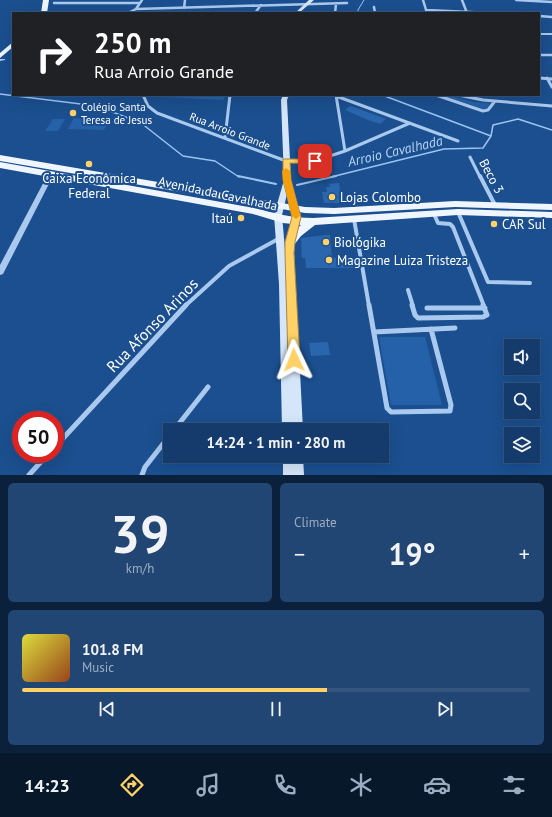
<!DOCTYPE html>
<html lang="en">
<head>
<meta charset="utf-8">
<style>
  :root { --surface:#143b6b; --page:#214673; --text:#f1f3f6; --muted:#9dadc1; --line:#33557e; --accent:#ffd166 }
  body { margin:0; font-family:"PT Sans",sans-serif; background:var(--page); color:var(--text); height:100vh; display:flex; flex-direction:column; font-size:15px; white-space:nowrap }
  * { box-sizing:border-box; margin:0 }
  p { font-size:13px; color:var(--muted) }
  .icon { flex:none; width:22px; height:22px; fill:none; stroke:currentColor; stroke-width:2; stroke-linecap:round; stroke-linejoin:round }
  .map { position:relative; height:475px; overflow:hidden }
  .panel { display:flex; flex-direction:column; gap:8px; padding:8px; background:#0b203b; flex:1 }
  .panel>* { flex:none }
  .banner { position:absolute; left:12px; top:12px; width:528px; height:84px; border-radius:0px; box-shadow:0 4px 16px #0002,0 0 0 1px var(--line); background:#202124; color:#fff; overflow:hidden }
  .buttons { position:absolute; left:504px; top:339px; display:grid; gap:8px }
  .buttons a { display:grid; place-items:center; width:36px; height:36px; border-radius:0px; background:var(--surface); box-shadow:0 4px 16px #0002,0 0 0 1px var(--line); font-size:20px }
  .speed { position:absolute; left:12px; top:411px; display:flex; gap:8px; font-size:20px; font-weight:700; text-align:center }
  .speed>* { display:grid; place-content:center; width:52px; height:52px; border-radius:50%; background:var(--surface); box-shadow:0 4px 16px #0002,0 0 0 1px var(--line); line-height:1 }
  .speed .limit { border:6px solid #d22; background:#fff; color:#111 }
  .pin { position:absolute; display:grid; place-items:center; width:34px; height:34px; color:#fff; margin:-17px; border-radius:8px; box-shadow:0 2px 6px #0006 }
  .me { position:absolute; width:44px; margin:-22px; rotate:358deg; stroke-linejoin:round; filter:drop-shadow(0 0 3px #0008) }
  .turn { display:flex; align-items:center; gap:14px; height:84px; padding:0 16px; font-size:18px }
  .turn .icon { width:52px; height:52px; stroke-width:2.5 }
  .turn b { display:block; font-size:28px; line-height:34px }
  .big { font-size:30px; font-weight:700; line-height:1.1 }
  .panel .card { flex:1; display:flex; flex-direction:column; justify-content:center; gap:6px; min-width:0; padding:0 14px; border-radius:6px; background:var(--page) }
  .panel .dial { align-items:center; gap:0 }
  .dial b { font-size:52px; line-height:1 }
  .song { display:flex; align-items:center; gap:12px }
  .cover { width:48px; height:48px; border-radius:6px; background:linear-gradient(135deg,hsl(60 70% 55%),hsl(20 70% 35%)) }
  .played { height:4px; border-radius:2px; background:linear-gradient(90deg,var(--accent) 60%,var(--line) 60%) }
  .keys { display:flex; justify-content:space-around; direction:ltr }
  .heat { display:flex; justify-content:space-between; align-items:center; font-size:22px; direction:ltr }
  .panel .tiles { flex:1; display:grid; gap:8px; grid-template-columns:1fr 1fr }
  .card:last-child { grid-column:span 2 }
  .trip { position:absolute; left:163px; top:423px; width:226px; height:40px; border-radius:0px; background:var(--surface); box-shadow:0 4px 16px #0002,0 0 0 1px var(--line); font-weight:700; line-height:40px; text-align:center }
  .menu { display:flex; height:64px; justify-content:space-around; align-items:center; background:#08182b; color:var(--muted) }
  .menu .icon { width:28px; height:28px }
  .menu .selected { color:var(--accent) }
  .menu b { font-size:18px; color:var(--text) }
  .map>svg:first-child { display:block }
</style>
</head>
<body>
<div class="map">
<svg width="552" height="475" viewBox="0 0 552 475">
  <rect width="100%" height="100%" fill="#1b4f8f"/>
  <!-- green -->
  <path fill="#2461a8" d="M165,95H225L224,100L164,97Z
    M440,95H448L474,102L490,103L487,108L483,109Z
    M74,118L110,119L104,130L68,129Z
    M53,119H65L58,131H45Z
    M379,337H425L442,405H391Z"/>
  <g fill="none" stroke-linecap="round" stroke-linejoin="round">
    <!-- stream-far2 -->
    <path stroke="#9cc4f0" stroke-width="1" d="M358,13V10L364,0"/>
    <!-- stream-far1 -->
    <path stroke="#9cc4f0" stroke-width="1.5" d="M0,94L97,106L141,123L183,156L215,161L239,177
      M382,95L491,136
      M331,177L444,149L483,148L491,136L493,125L518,119L552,130"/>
    <!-- stream -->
    <path stroke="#9cc4f0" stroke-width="2" d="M238,176L276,184
      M297,185L336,176"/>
  </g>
  <!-- building -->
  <path fill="#2a66ad" d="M350,106L362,110L386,119L380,124L368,120L345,110Z
    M339,183L342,203H324L322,192H327L326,187H330L329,184Z
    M325,235H330L332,258L353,257L354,268H306L305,258H302L301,238Z
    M328,342L330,355L311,356L309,343Z"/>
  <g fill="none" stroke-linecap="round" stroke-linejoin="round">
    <!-- minor-far3 -->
    <path stroke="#a9c9ee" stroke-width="2.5" d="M423,0L427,13
      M462,0L467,13
      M516,0L552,2
      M54,3H140
      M374,7L375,13
      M184,8L185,0
      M136,9L347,3
      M426,10L492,13
      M128,13L136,9L142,0
      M255,13L261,5
      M335,13L336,4
      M539,16L552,17
      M539,55H552"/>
    <!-- minor-far2 -->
    <path stroke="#a9c9ee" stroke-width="3" d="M539,78L552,79
      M547,78L552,87
      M143,95L148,106L157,113L286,161H315L345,151L410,123
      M336,95L345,151
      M436,95L483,111L488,110L495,101
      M458,95L483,100L552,106
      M336,96L458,141
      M225,138L230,95
      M470,157L480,177"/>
    <!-- minor-far1 -->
    <path stroke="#a9c9ee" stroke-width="4" d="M480,176L495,205
      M458,212L488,282L530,283
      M434,214L438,223L450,224L453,227L484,306
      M354,219L369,306
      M408,290L413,306
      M185,306L229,266L280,238"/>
    <!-- minor -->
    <path stroke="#a9c9ee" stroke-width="5" d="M369,305L387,408L391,412L450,411L451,405L431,329
      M412,305L415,315L418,318L483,317L487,315L483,305
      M427,308H485
      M374,332L455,328
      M174,430L208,387
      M55,447L186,305
      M29,475L48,454
      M142,475L145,467L170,435"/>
    <!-- tertiary -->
    <path fill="#a9c9ee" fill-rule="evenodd" d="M539,33H552V35H539Z
      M0,59H5V60L0,61Z
      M51,172L54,174L3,274L0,275V265L48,174Z"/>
    <!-- secondary -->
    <path fill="#d6e6fa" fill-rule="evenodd" d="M309,0H314L299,13H295Z
      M283,95H289L287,100L291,180L300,217L294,242V253L303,430H282L279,284L274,215L284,180L281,100ZM287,194L292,217L286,242L287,273L282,215Z
      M283,456H303L304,475H283Z"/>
    <!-- primary -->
    <path fill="#f0f6ff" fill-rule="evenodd" d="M43,0H49L47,13H41Z
      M13,42V47L0,58V53Z
      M0,155L305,207L334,208L455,201L552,204V210L455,207L334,214L305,213L0,161Z
      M0,162L254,208C274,213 292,218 313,218L458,209L552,212V218L458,215L315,225L301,236L294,245H286L285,242C289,235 294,230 301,225L283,223L253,214L0,168Z"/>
  </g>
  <!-- route -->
  <path fill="#ffd166" stroke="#a68842" d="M283,159H315L319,161L315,164L290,163L291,180L301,217L295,242L294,253L300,360L298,364L294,365L290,364L288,360L285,253V242L292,217L283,180Z"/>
  <!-- slow -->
  <path fill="#f59e0b" d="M286,168L290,171L291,180L300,216L296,219L292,216L283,180L282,171Z"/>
  <!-- markers -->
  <g fill="#ffd166" stroke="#1b4f8f" stroke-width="1.5">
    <circle cx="73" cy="113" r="4"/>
    <circle cx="89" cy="164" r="4"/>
    <circle cx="332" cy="197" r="4"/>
    <circle cx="241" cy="218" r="4"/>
    <circle cx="494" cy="224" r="4"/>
    <circle cx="326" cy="242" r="4"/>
    <circle cx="329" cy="260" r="4"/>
  </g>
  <g text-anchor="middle" stroke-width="4" stroke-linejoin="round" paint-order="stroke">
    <!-- far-poi labels -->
    <g font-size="11" fill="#fff" stroke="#1b4f8f" text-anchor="start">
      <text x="81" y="111">Colégio Santa<tspan x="81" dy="13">Teresa de Jesus</tspan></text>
    </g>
    <!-- far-street labels -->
    <g font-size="11" fill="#fff" stroke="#1b4f8f">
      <text transform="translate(230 131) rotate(21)" y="4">Rua Arroio Grande</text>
    </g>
    <!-- street labels -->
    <g font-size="13" fill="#fff" stroke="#1b4f8f">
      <text transform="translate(492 176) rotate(62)" y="5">Beco 3</text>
      <text transform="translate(218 193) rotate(12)" y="5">Avenida da Cavalhada</text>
    </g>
    <!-- poi labels -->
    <g font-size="13" fill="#fff" stroke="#1b4f8f" text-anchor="start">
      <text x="89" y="183" text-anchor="middle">Caixa Econômica<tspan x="89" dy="15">Federal</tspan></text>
      <text x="340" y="202">Lojas Colombo</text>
      <text x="233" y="223" text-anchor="end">Itaú</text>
      <text x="502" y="229">CAR Sul</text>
      <text x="334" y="247">Biológika</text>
      <text x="337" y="265">Magazine Luiza Tristeza</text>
    </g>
    <!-- water labels -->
    <g font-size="14" font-style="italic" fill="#b5d3f5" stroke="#1b4f8f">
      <text transform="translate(395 151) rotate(-13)" y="5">Arroio Cavalhada</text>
    </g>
    <!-- near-street labels -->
    <g font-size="16" fill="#fff" stroke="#1b4f8f">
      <text transform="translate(152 325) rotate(-46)" y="6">Rua Afonso Arinos</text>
    </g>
  </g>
</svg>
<div class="buttons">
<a><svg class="icon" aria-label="sound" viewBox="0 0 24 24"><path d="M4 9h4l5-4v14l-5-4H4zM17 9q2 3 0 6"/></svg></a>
<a><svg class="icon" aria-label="search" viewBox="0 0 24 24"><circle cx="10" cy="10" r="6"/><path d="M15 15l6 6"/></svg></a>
<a><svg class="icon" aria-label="layers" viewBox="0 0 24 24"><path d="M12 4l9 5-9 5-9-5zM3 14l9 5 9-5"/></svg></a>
</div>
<div class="speed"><div class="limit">50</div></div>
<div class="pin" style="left:315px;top:161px;background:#d93025"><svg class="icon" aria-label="arrive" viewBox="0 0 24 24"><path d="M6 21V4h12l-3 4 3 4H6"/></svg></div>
<svg class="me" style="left:294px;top:360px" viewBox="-20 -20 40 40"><path d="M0-17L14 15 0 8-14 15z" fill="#ffd166" stroke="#fff" stroke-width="4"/></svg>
<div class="trip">14:24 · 1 min · 280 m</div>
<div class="banner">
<div class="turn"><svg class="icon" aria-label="right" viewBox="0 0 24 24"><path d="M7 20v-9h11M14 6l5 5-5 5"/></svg><div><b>250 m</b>Rua Arroio Grande</div></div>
</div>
</div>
<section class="panel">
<div class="tiles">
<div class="card dial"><b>39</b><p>km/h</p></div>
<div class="card"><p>Climate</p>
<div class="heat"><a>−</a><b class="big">19°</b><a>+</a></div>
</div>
<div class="card">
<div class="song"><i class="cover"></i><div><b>101.8 FM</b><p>Music</p></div></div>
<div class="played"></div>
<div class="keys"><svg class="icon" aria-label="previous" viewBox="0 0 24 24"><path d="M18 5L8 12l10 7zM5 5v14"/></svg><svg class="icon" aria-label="pause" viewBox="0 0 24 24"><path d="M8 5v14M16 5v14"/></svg><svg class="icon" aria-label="next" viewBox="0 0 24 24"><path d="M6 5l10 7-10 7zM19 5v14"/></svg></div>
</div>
</div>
</section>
<nav class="menu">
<b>14:23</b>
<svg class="icon selected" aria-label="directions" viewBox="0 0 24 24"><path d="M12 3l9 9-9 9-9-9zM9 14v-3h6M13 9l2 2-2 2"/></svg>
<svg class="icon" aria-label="music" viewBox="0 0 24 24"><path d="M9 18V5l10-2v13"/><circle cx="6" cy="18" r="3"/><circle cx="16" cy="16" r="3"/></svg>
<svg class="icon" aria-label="phone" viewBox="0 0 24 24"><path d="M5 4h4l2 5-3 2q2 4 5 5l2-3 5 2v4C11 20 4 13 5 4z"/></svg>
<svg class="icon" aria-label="climate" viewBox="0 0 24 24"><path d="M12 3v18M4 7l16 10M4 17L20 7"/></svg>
<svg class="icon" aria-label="car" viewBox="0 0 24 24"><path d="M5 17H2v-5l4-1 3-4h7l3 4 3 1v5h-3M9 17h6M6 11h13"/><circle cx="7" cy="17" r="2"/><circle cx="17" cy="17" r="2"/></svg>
<svg class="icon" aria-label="filters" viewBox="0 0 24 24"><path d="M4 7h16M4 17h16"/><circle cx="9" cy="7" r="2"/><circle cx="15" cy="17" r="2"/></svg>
</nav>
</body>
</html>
